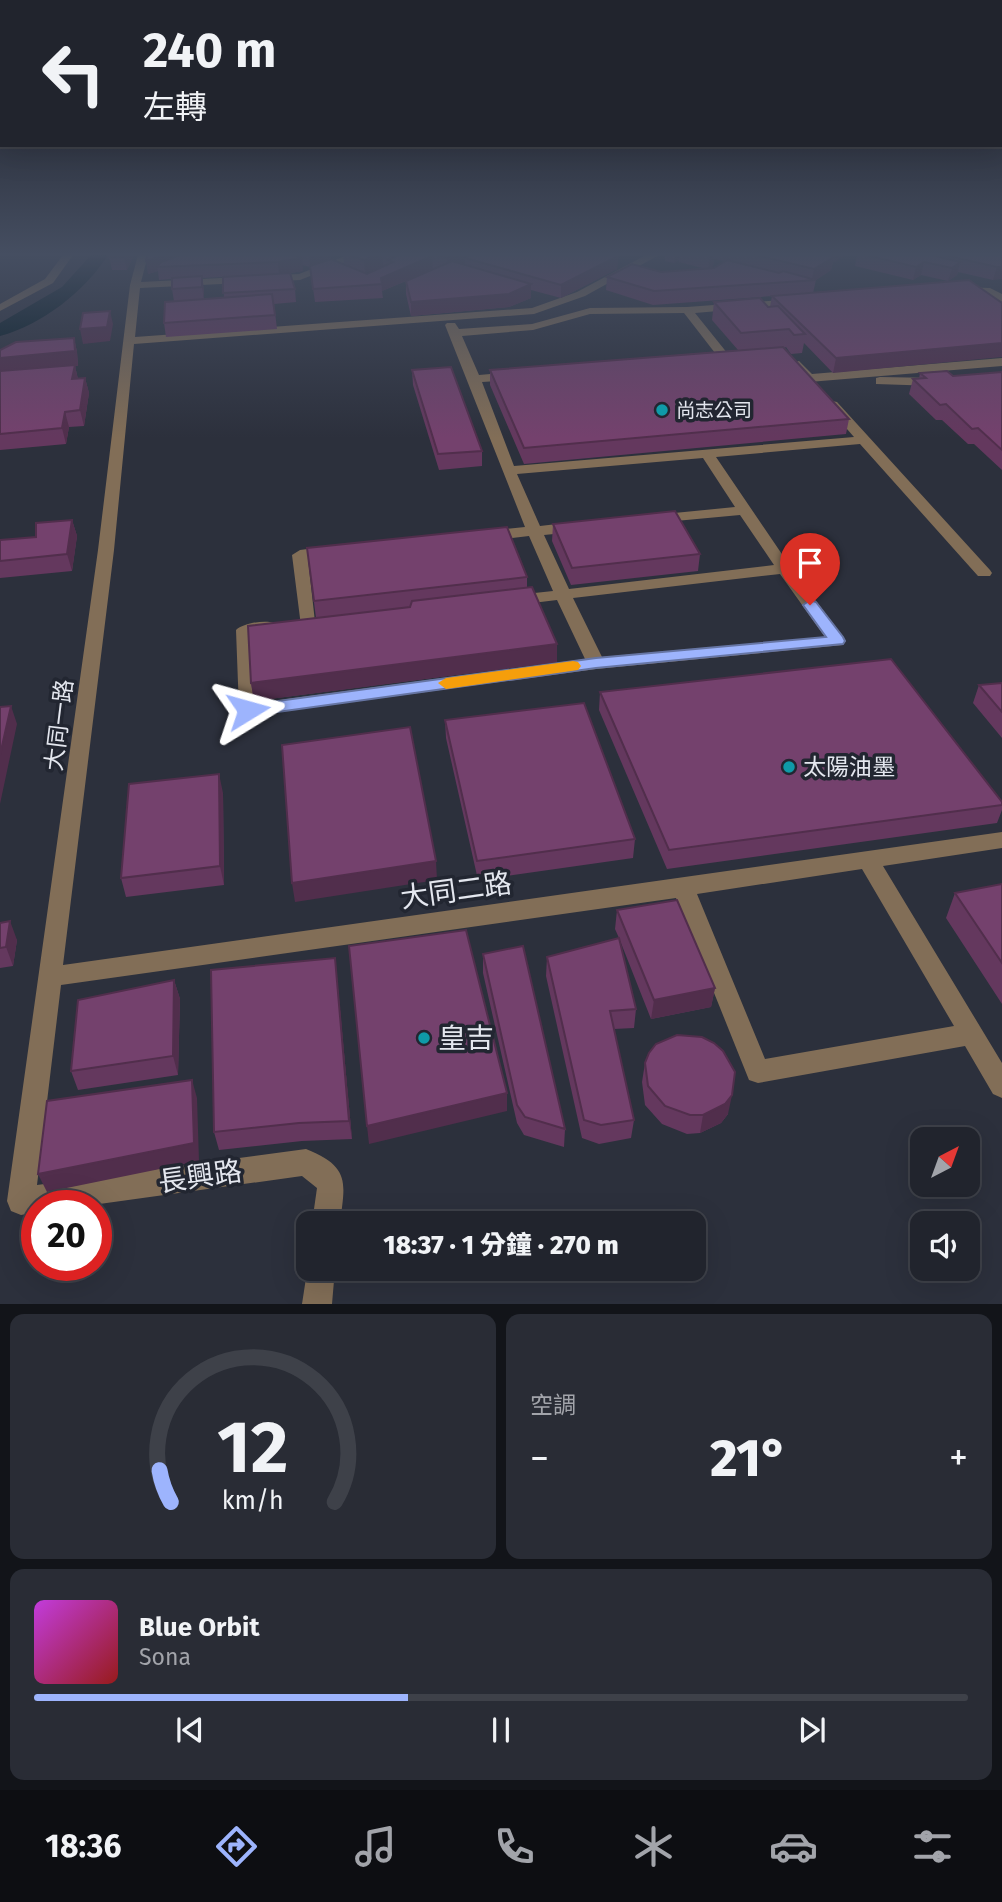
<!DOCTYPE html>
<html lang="zh-TW">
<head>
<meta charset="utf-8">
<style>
  :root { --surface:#21242d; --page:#292c35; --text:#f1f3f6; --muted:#a2a4aa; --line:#3e4149; --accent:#9db4fd }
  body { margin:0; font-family:"Fira Sans","Noto Sans TC",sans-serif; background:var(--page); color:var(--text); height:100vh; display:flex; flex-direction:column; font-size:26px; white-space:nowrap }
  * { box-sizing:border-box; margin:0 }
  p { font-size:23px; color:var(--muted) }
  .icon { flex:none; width:38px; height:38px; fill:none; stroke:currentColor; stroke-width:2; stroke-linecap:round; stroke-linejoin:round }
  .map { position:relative; height:1304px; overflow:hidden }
  .drawer { display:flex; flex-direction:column; gap:10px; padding:10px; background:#121419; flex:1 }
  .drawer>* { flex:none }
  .guide { position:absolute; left:0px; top:0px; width:1003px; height:147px; box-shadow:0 7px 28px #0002,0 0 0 2px var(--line); background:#21242d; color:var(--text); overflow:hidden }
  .needle { width:46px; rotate:41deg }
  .controls { position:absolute; left:910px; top:1127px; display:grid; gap:14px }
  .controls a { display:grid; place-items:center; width:70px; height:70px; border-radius:14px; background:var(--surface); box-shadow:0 7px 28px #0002,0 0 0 2px var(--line); font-size:35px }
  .speed { position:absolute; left:21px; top:1190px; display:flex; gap:14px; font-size:35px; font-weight:700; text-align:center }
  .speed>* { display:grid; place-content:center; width:91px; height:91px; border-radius:50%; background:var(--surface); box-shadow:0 7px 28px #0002,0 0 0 2px var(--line); line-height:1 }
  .speed .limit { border:10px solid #d22; background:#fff; color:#111 }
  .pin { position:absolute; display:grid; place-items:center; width:60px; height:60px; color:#fff; margin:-72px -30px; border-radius:50% 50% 50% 0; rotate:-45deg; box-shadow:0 0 7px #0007 }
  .pin .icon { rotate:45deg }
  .me { position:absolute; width:77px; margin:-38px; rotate:82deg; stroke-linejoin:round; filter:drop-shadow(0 0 5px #0008) }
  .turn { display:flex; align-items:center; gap:24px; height:147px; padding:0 28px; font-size:32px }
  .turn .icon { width:91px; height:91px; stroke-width:2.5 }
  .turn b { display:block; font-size:49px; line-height:60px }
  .big { font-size:52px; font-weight:800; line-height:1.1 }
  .drawer .widget { flex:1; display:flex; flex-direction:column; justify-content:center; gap:10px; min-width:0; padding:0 24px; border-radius:14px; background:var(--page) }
  .drawer .dial { align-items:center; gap:0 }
  .dial svg { height:182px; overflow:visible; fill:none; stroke:var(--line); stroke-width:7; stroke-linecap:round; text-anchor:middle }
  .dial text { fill:var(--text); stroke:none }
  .song { display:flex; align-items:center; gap:21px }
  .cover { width:84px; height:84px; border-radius:10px; background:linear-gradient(135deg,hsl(290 70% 55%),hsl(0 70% 35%)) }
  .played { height:7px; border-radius:4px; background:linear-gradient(90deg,var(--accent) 40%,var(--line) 40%) }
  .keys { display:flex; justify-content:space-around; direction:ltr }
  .heat { display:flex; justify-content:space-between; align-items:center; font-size:38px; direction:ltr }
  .drawer .tiles { flex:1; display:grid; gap:10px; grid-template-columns:1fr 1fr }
  .widget:last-child { grid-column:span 2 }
  .trip { position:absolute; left:296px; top:1211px; width:410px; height:70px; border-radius:14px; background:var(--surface); box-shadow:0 7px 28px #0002,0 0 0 2px var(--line); font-weight:800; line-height:70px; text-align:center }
  .menu { display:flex; height:112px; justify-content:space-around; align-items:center; background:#0d0e12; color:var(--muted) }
  .menu .icon { width:49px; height:49px }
  .menu .current { color:var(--accent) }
  .menu b { font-size:32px; color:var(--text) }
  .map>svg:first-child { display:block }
</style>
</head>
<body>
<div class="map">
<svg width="1002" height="1304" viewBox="0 0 1002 1304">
  <rect width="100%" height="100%" fill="#2c303c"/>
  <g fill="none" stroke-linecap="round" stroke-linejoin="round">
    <!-- river -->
    <path fill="#001822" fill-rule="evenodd" d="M91,255H108C85,291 42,325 0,336V323L62,287Z"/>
    <!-- minor -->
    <path fill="#826e57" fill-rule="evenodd" d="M63,255H73L53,283L0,311V304L45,279Z
      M138,255H148L141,282L299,274L348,255H363L300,280L140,288L135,337L532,308L577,292L646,255H659L585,296L534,314L134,344L114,550L63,965L1002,832V848L883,866L1002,1063V1098L993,1094L965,1046L758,1083L749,1080L676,898L61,985L37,1185L306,1149C351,1167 345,1183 340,1223H312L317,1188L302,1176L85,1206H37V1212L21,1215L11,1211L7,1201L98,550L130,285ZM862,869L954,1026L765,1059L697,894Z
      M959,287L990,288L1002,294V302L987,294L955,292V288Z
      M795,299L799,300V304L695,313L732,359L726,363L722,362L684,313L590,314L533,330L462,336L479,375L513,372L519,376L513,380L482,382L514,466L854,437L826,405L832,401L837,402L990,570L992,573L990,576H978L860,444L716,457L790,566L846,641L843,645L596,669L248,716L241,714L239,710L236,630C245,622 272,618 281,626L278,630L254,634L257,703L585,659L557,600L516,605L508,600L516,595L553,591L529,536L487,541L479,536L487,531L525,527L445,325L447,323H455L459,329L532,324L590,308L687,307ZM703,458L735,507L654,515L647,519L654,523L740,515L774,565L569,589L544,535L574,532L582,527L574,522L540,526L517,474ZM780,574L825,637L602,657L573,598Z
      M1002,358V366L809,382L789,364L799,361L812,374Z
      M880,377L936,378L942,382L936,386L876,384V378Z
      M330,546L338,551L336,554L308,559L315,622L307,627L301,626L292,555L300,550Z
      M308,1265V1269H335L332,1304H302Z"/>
  </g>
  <!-- wall -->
  <path fill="#64385e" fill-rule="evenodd" d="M112,255H134L127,270H112L109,257Z
    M147,255H330L331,259L344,264L343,255L618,256L617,269L561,298L531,290V298L509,307L411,316L406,294V281L382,291L383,298L315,302L310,267L302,265L303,271L290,273L295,289L296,302L274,304L277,329L166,337L164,323L174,301L172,289V279L159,280L158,271L148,274ZM383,266H384L367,274L365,273ZM223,277L224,297L204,299L202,278Z
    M665,255H845L833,262L831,270L816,280L813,293L969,280L833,373L804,343L802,353L791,354L786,347L784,348L849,419L846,434L524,464L490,385V370L738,350L712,320L714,302L770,307L772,296L800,294L653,305L606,290L607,277L706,269L679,262V260L674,263L665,261ZM714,259L725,261L714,268L710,269L713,267Z
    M857,255H1002L993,280L958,272L957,275L948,281L921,275L913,280L855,266Z
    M74,338L77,352L78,366H75L78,379L85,378L89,393L84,426L69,427L66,444L0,450V350Z
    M412,370L482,451V466L439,470L413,385Z
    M1002,372V470L974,444H968L942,420H936L909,394L913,379H919L920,373L953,376Z
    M72,520L77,536L72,571L0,578V540L36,537Z
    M553,524L700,554L698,571L571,585L552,541Z
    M307,548L527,577V587L557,662L254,701L251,683L316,618Z
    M1002,683V738L973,703L979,685Z
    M600,692L1002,802V810L997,823L667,869L599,710Z
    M445,720L635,839L633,858L478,880L446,738Z
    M223,793L224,885L126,897L121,878Z
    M1002,884V1004L946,918L955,893Z
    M617,910L715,988L711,1007L651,1019L619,938L636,1009L634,1028L614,1029L634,1120L631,1138L599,1144L582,1138L546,976L547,957L619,938L615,929Z
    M0,923L17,940L13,966L0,968Z
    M483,954L565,1129L564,1147L524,1135L517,1123L483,973Z
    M337,977L352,1139L302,1141L219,1150L214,1132Z
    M174,980L180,999L178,1075L78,1090L71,1071Z
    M645,1063L728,1114L721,1123L700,1133L687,1134L662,1124L645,1105L642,1082Z"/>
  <!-- shaded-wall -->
  <path fill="#512e4c" d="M125,255H134L127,270L124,257Z
    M164,255H199L157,267L158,271L148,274L146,261Z
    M309,255H330L331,260L310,267Z
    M376,255H382L383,266L365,273L364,260Z
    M453,255H470V260L465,258V263L447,271V258Z
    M675,255H679V260L674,263Z
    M712,255H714L713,267L708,270L710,257Z
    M835,255H845L834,263Z
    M432,256L433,269L382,291L381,278Z
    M618,256L617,269L561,298V285Z
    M834,257L831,270L816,280H812L814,269Z
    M302,258L303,271L279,275L278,262Z
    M924,262L921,275L913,280L916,267Z
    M960,262L957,275L948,281L952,268Z
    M997,267H1002V279L993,280Z
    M202,276L204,289V300L202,287Z
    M531,284V298L509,307L411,316V302Z
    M110,311L113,324L110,341L83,344L80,329Z
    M74,338L77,352L78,366H75L78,380L0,373V358Z
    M1002,343V357L833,373L836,358Z
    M85,378L89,393L84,426L80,410Z
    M65,412L69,427L66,444L62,428Z
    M72,520L77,536L72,571L67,554Z
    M557,644V662L254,701L251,683Z
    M11,706L17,724L0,804V755Z
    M219,774L223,793L224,885L220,866Z
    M436,861L437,880L295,902L292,883Z
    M10,921L17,940L13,966L6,947Z
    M335,958L337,977L352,1139L349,1121Z
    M174,980L180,999L178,1075L173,1056Z
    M715,988L711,1007L651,1019L654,1000Z
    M192,1080L197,1098L199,1161L47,1192L38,1174Z
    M507,1093V1111L369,1144L367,1126Z
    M732,1095L728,1114L721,1123L700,1133L703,1115Z"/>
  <!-- building -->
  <path fill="#74416d" stroke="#512e4c" stroke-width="2" d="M112,255H125L124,257H109Z
    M147,255H164L146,261Z
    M180,255H293L302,258L278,262L157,267L161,262Z
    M348,255H376L364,260Z
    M390,255H429L432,256L381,278L382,284L313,289L310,266L331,259L367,274L393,262L388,260L395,257Z
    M437,255H453L447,258Z
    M471,255H618V256L561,285L465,258Z
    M756,255H829L834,257L814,269Z
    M866,255H932L960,262L952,268L924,262L916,267Z
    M944,255H1002V267H997Z
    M727,260L779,273L783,271L816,280L654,291L607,277L632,264L661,272L714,268Z
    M452,261L531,284L509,294L411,302L406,281Z
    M290,273L295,289L223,293V277Z
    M202,276V287L172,289V278Z
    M969,280L1002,303V343L836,358L772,296Z
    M272,294L275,315L164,323L165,302Z
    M760,298L768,307L778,306L805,334L794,335L789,329L741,333L714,302Z
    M110,311L107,327L80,329L83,313Z
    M74,338L75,351L0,358V350L16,342Z
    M783,347L849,419L524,448L490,370Z
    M75,365L72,379L85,378L80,410L65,412L62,428L0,434V371Z
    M451,367L482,451L438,454L412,370Z
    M947,371L953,376L1002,372V450L978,428L972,429L946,404L940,405L913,379L926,378L920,373Z
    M675,511L700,554L572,568L553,524Z
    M72,520L67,554L0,561V540L36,537V523Z
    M507,527L527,577L314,601L307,548Z
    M532,587L557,644L251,683L248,626L410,607L412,601Z
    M891,659L1002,802V805L669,850L600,692Z
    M1002,683V712L979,685Z
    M584,703L635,839L477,861L445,720Z
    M11,706L0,755V707Z
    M410,727L436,861L292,883L282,745Z
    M219,774L220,866L121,878L129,784Z
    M1002,884V963L955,893Z
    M677,900L715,988L654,1000L617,910Z
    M10,921L6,947L0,948V923Z
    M466,930L507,1093L367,1126L349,946Z
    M619,938L636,1009L610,1011L634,1120L601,1125L584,1120L547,957Z
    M523,946L565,1129L525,1117L517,1105L483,954Z
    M335,958L349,1121L299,1123L214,1132L211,970Z
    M174,980L173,1056L71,1071L78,1000Z
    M677,1035L702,1037L714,1043L723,1051L735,1072L732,1095L725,1104L703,1115H690L665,1106L648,1086L645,1063L649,1053L656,1044Z
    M192,1080L194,1143L38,1174L47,1101Z"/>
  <!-- sky -->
  <linearGradient id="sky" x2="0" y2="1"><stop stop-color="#181a21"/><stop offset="0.58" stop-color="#454e61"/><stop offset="1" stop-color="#454e61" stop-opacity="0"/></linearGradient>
  <rect width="1002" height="438" fill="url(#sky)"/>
  <!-- route -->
  <path fill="#9db4fd" stroke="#6675a4" stroke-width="2" d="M810,600L816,602L843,637L845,641L843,644L596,668L248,716L240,710L248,705L596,658L826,637L803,605Z"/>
  <!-- slow -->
  <path fill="#f59e0b" d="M573,661L578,662L581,666L578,670L446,689L438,683L446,678Z"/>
  <!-- markers -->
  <g fill="#0f9aa8" stroke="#222631" stroke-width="2.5">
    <circle cx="662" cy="410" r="7"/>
    <circle cx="789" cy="767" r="7"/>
    <circle cx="424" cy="1038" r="7"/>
  </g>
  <g text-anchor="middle" stroke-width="7" stroke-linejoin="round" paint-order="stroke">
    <!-- far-poi labels -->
    <g font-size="19" fill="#e4e7ef" stroke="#222631" text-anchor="start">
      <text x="676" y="417">尚志公司</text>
    </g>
    <!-- street labels -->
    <g font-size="23" fill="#e4e7ef" stroke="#222631">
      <text transform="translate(59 725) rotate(-83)" y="8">大同一路</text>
    </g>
    <!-- poi labels -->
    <g font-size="23" fill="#e4e7ef" stroke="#222631" text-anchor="start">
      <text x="803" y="775">太陽油墨</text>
    </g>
    <!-- near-street labels -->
    <g font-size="28" fill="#e4e7ef" stroke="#222631">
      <text transform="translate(456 890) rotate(-8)" y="10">大同二路</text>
      <text transform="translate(200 1176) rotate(-8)" y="10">長興路</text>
    </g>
    <!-- near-poi labels -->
    <g font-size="28" fill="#e4e7ef" stroke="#222631" text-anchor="start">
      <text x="438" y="1048">皇吉</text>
    </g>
  </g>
</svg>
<div class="controls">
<a><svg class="needle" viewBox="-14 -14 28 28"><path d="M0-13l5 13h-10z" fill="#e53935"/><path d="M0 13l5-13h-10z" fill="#a2a4aa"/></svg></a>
<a><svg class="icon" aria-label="sound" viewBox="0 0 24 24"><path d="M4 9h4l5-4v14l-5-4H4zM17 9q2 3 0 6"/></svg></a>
</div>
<div class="speed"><div class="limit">20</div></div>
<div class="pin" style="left:810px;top:605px;background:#d93025"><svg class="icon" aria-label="arrive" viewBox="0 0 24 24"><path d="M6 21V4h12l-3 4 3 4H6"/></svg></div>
<svg class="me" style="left:248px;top:710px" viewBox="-20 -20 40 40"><path d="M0-17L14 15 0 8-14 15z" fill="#9db4fd" stroke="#fff" stroke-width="4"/></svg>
<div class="trip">18:37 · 1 分鐘 · 270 m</div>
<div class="guide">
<div class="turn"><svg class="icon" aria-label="left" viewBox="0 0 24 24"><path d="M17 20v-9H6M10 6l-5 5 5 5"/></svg><div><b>240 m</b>左轉</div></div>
</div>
</div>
<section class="drawer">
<div class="tiles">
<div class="widget dial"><svg viewBox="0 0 100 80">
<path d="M14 69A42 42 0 1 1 86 69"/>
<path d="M14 69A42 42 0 0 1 9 55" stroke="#9db4fd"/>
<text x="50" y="56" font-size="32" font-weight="700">12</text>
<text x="50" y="72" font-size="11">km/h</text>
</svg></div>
<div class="widget"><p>空調</p>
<div class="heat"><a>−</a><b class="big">21°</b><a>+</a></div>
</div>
<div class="widget">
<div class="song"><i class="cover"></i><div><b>Blue Orbit</b><p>Sona</p></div></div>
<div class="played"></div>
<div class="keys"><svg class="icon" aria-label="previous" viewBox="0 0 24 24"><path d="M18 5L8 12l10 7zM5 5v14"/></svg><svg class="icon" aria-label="pause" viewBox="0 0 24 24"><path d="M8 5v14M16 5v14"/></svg><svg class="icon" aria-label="next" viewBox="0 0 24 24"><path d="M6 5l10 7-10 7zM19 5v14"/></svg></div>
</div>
</div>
</section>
<nav class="menu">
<b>18:36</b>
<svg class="icon current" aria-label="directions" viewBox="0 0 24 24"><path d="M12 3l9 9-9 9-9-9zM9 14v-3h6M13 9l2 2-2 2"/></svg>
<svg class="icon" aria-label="music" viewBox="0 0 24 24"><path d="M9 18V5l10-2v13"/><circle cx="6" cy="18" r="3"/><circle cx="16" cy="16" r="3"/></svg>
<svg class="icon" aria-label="phone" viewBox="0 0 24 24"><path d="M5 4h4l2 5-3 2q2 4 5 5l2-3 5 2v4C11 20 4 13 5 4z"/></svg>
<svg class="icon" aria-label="climate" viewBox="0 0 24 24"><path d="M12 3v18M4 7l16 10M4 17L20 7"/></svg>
<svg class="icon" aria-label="car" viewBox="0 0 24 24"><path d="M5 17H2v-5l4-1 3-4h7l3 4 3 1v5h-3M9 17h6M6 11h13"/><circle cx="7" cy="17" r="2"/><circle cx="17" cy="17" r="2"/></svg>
<svg class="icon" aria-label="filters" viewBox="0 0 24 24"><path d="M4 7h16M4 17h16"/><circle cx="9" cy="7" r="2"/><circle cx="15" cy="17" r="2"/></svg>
</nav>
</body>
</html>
